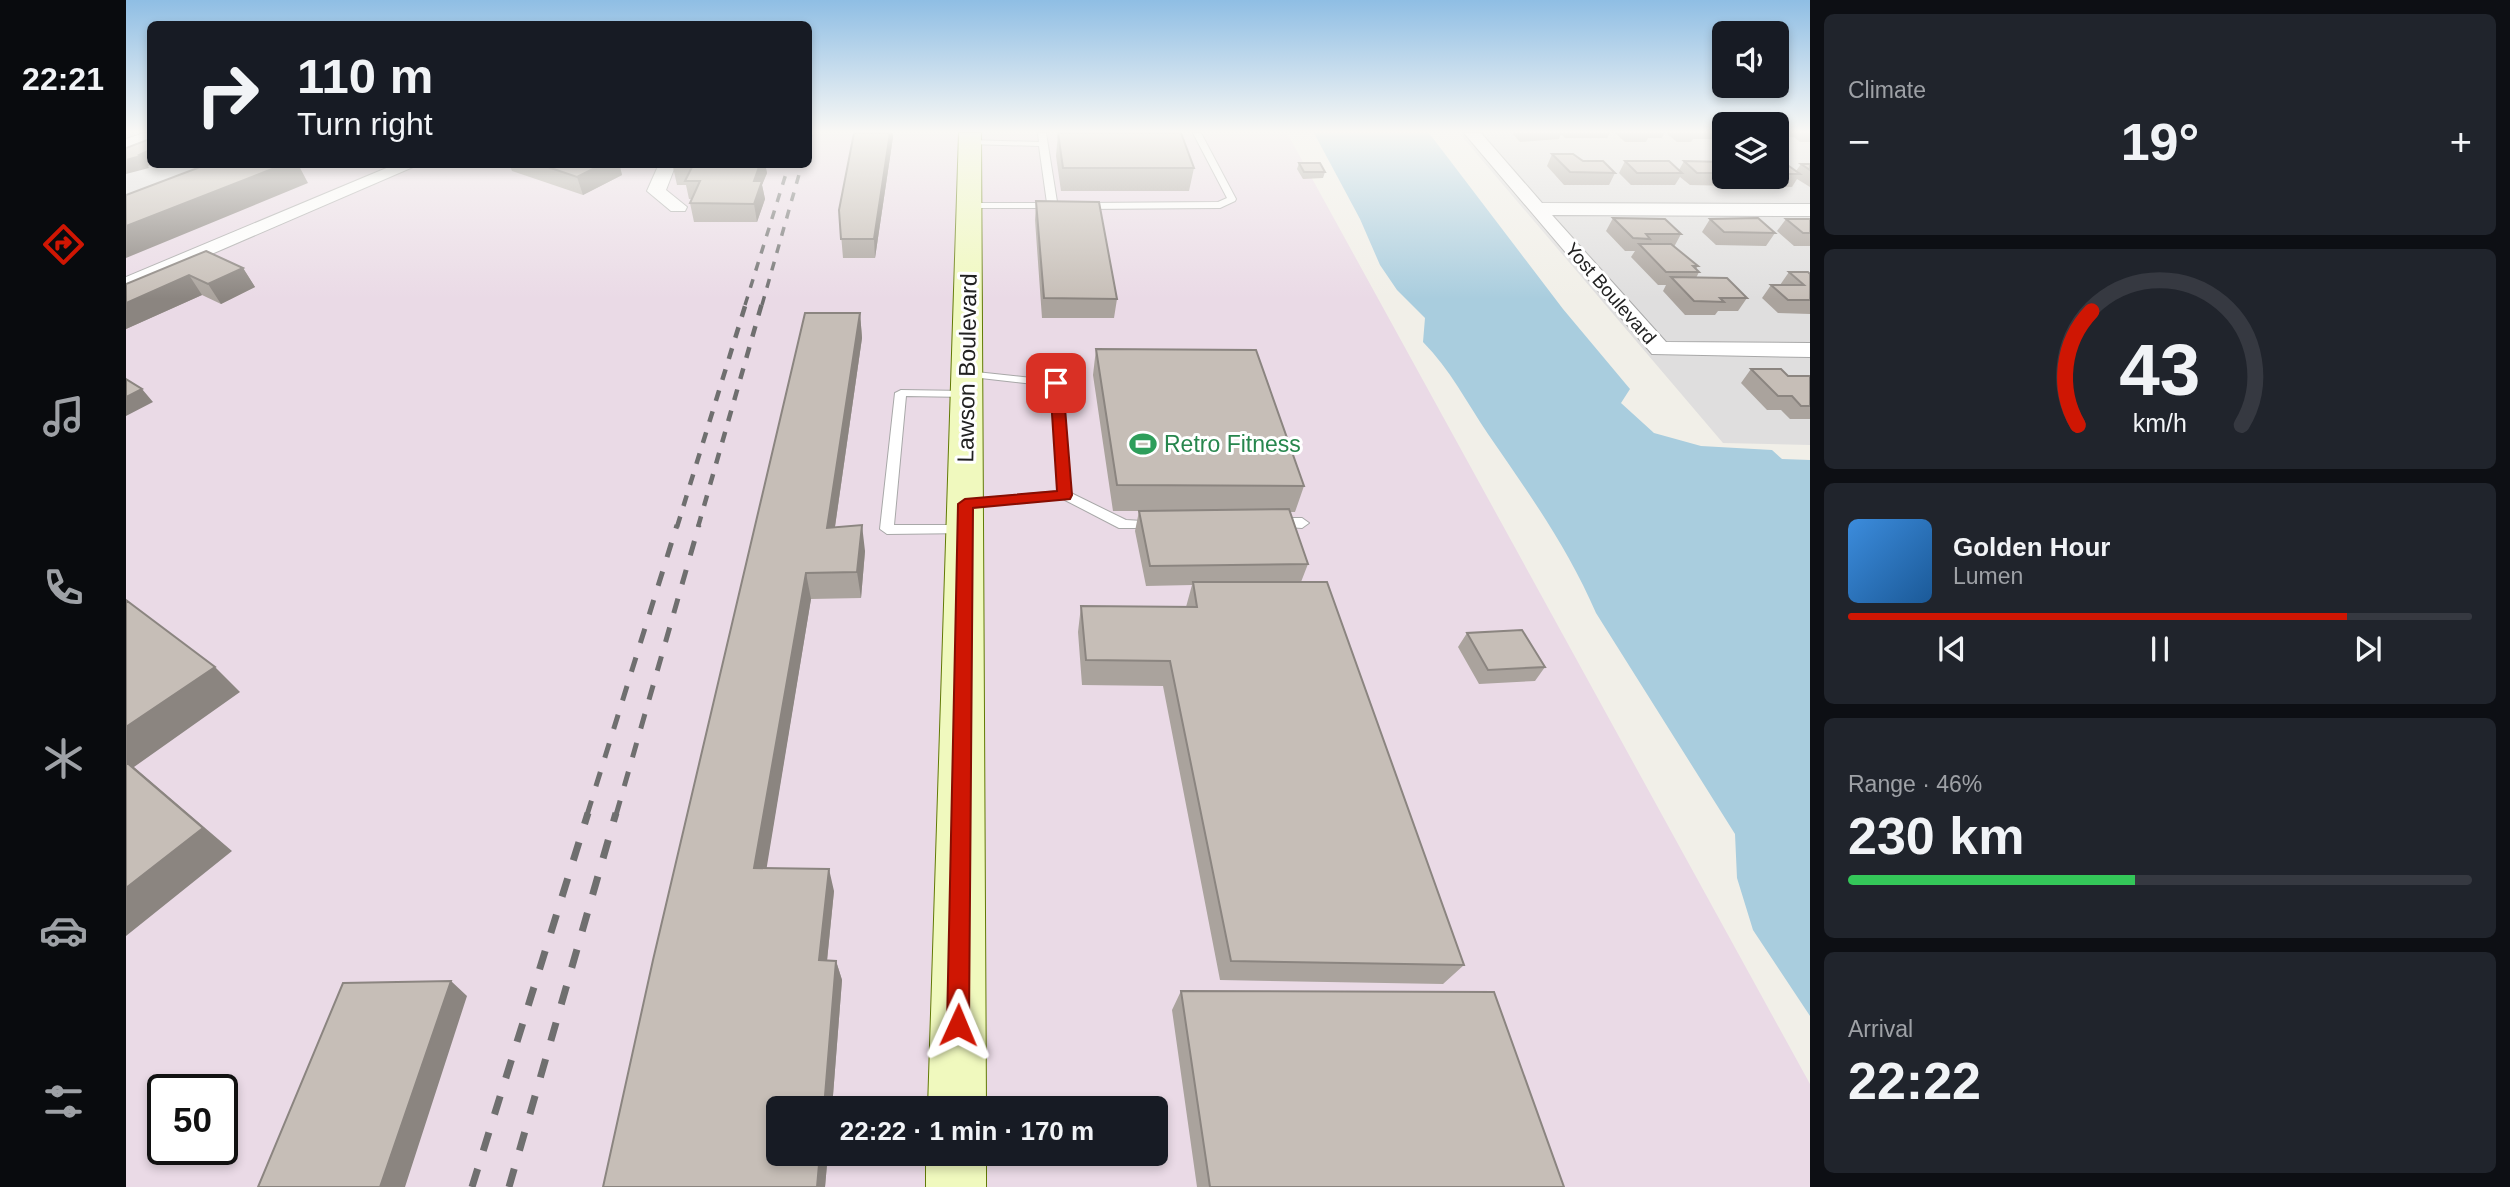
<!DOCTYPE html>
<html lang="en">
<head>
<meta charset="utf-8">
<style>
  :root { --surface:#171b24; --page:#20242c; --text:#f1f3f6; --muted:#9ea1a6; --line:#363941; --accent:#cf1603 }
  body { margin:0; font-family:Helvetica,sans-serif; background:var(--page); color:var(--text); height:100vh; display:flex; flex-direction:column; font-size:26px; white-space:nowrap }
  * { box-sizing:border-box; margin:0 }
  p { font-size:23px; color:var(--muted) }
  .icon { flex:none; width:38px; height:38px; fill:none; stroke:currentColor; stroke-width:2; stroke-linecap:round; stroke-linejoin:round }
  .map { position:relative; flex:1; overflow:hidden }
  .side { display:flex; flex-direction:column; gap:14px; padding:14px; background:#0d0f14; width:700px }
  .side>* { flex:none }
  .banner { position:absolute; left:21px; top:21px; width:665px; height:147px; border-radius:10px; box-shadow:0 4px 10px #0003; background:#171b24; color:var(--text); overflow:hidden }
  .fabs { position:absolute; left:1586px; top:21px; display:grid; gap:14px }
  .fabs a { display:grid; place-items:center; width:77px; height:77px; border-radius:10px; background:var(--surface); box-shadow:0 4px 10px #0003; font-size:35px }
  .speed { position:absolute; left:21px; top:1074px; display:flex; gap:14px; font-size:35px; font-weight:700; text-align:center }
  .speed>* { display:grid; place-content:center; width:91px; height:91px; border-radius:50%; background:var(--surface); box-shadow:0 4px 10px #0003; line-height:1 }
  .speed .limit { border:4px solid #111; border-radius:10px; background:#fff; color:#111 }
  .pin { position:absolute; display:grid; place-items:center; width:60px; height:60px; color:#fff; margin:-30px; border-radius:14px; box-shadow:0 4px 10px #0006 }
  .me { position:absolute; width:77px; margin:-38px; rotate:1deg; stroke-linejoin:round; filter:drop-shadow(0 0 5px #0008) }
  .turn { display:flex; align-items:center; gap:24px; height:147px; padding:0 35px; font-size:32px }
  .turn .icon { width:91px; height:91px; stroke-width:2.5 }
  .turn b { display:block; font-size:49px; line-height:60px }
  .big { font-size:52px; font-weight:700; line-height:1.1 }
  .side .widget { flex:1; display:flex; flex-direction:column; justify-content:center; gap:10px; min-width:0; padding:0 24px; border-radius:10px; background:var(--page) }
  .side .dial { align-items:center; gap:0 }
  .dial svg { height:182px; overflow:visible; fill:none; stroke:var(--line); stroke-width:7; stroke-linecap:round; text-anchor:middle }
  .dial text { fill:var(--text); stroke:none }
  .song { display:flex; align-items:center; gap:21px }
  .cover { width:84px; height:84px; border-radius:10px; background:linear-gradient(135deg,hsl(210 70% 55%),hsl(210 70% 35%)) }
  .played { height:7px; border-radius:4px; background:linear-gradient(90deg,var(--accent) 80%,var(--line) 80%) }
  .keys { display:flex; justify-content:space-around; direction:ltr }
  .heat { display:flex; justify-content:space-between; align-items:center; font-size:38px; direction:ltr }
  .charge { height:10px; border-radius:5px; background:linear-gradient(90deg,#34c759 46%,var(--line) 0) }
  .trip { position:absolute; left:640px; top:1096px; width:402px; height:70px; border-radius:10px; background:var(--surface); box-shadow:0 4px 10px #0003; font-weight:700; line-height:70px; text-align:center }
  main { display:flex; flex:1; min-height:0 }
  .dock { display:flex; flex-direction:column; width:126px; justify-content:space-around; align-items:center; background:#090b0e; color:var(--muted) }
  .dock .icon { width:49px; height:49px }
  .dock .selected { color:var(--accent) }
  .dock b { font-size:32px; color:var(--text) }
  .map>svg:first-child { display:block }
</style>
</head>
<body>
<main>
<nav class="dock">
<b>22:21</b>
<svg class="icon selected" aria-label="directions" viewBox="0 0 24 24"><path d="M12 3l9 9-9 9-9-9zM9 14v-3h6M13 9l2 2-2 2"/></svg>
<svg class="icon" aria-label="music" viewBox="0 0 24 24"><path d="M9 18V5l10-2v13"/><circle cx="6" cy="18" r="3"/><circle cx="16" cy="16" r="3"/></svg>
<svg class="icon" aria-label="phone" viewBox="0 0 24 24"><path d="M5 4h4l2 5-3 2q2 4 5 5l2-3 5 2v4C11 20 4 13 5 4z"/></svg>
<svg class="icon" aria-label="climate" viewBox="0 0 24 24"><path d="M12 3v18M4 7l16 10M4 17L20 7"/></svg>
<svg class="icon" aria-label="car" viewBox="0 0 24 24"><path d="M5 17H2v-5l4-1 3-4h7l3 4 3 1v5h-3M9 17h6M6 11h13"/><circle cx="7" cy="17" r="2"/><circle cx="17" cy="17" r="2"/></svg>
<svg class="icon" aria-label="filters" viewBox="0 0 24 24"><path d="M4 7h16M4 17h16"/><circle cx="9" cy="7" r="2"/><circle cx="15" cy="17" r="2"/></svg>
</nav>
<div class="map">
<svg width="1684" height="1187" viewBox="0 0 1684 1187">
  <rect width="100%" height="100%" fill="#f1efe8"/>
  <!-- residential -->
  <path fill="#dfdede" d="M0,133H24V164L82,165L0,195Z
    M1333,133H1598V177H1650V133H1684V445L1597,443Z"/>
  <!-- industrial -->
  <path fill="#eadae6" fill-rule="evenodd" d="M683,133H1161L1684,1084V1187H0V223L149,165L682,164ZM37,1090H96V1150H37ZM653,1108H1031V1153H653Z"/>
  <!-- water -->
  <path fill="#a9cdde" d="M1188,133H1303L1437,309L1504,389L1495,403L1528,433L1575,446L1646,450L1656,459L1684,460V1016L1627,930L1611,878L1609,834L1470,613C1442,548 1402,492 1362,434C1341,403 1324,369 1297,342L1299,318L1271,290L1254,265L1234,219Z"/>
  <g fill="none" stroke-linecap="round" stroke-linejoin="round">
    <defs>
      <path id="service" d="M912,133H920L932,208H840L839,206L843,203H921L913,146L844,144L840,142L844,140L913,142Z
        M1067,133H1075L1110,199L1109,201L1094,208L956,209L952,206L956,203L1092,202L1101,198Z
        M841,371L934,381L945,493L1000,520L1033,522L1035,525L1033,528H993L937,499L834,507L833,504L839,500L932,491L925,386L837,376L835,374Z
        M775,390L840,391L846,394L840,397L780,396L768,525H839L846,530L844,533L761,534L754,529L769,393Z
        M1150,518H1176L1183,523L1176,528L1145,526L1143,523Z"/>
      <path id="minor" d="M18,133H24V142L0,150V139Z
        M1338,133H1355L1416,203L1684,204V216L1426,215L1540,342L1684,343V357L1526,354Z
        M270,164H294L0,291V277Z
        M533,164H550L540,190L561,207L559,211H545L521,191Z"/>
      <path id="secondary" d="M833,133H855L860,1108H802Z
        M800,1153H860V1187H800Z"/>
    </defs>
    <!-- service casing -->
    <use href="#service" stroke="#a8a8a8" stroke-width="2"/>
    <!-- minor casing -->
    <use href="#minor" stroke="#a8a8a8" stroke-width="2"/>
    <!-- secondary casing -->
    <use href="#secondary" stroke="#627a06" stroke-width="2"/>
    <!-- service -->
    <use href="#service" fill="#fff" fill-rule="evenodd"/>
    <!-- minor -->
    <use href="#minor" fill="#fff" fill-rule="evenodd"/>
    <!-- secondary -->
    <use href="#secondary" fill="#f0f9be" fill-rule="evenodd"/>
    <!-- rail-far3 -->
    <path stroke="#6f6f6f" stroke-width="3.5" stroke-dasharray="9 9" stroke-linecap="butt" d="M682,143L686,133
      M619,305L663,164
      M636,305L676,164"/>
    <!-- rail-far2 -->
    <path stroke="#6f6f6f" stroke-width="4.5" stroke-dasharray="11 11" stroke-linecap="butt" d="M551,527L620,303
      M572,527L636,303"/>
    <!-- rail-far1 -->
    <path stroke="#6f6f6f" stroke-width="5" stroke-dasharray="15 15" stroke-linecap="butt" d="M461,815L551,525
      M490,815L573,525"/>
    <!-- rail -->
    <path stroke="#6f6f6f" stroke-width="7" stroke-dasharray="19 19" stroke-linecap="butt" d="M346,1187L462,813
      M383,1187L490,813"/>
  </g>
  <!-- wall -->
  <path fill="#aaa39d" d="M932,133H1055L1068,168L1063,191H935L930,156Z
    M1386,133H1484L1481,138H1439L1435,134L1433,139L1394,142Z
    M1489,133H1538L1536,138H1522L1520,142H1499Z
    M1540,133H1590L1587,139H1567L1565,142H1551Z
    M1650,133H1684V142H1674L1668,137H1651Z
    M767,137L749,258H717L713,210Z
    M1426,154L1457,161L1489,173L1483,185H1438L1421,166Z
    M1499,161L1553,170L1558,161L1598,162V177H1650V163L1670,171L1675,164H1684V187L1671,179L1666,187L1622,186L1613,179L1609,186L1564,185L1554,177L1549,185H1505L1493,173Z
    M1173,163L1199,172L1197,178L1177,179L1171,169Z
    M383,164H498L494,167L496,175L457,195L386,171Z
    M548,164H639L641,173L636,185L639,199L631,222H568L564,203L565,199H563L560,185H551L547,167Z
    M910,201L991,299L988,318H916L909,220Z
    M1487,218L1555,234L1548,247L1572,266L1570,269L1573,272L1570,278L1621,298L1612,311H1592L1589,315H1559L1537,291L1540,285H1532L1505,257L1509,251H1499L1480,231Z
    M1584,219L1649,233L1640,246L1590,245L1576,232Z
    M1660,219H1684V246H1668L1651,231Z
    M117,268L129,287L95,304L76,295L0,329V284Z
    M1663,272L1684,274V314L1652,313L1636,298L1645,285H1654Z
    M734,313L736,338L709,527L739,551L735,598L685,599L640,868L708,891L701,961H710L716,980L706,1108H653V1153H702L699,1187H477Z
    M970,349L1178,486L1169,512H1164L1182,564L1175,582L1338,965L1317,984L1094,980L1037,686L956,685L952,632L955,606L1060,607L1066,585L1020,586L1009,531L1013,511H987L967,375Z
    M1625,369L1662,376H1684V419H1664L1655,410H1641L1615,383Z
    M1341,633L1419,667L1409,681L1353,684L1332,647Z
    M1055,991L1438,1187H1071L1046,1010Z"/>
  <!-- shaded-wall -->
  <path fill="#8b8580" d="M764,133H767V137L749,258L748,239Z
    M24,150V164H27L22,166L23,168L0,174V160Z
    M159,164H172L182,183L0,258V226Z
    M477,164H498L494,167L496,175L457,195L451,177Z
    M634,164H639L641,173L636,185L639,199L631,222L628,204V181Z
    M117,268L129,287L95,304L82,284Z
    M63,275L76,295L0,329V303Z
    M734,313L736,338L705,554L701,528Z
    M16,389L27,402L0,416V397Z
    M736,525L739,551L735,598L731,572Z
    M680,573L685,599L637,890L628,868Z
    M89,667L114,692L8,767L106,851L0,936V727Z
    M703,869L708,891L699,980L693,960Z
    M710,961L716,980L706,1108H698Z
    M325,981L341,996L279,1187H254Z
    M694,1153H702L699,1187H691Z"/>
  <!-- building -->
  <path fill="#c6beb7" stroke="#8b8580" stroke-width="2" d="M728,133H764L748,239H715L713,210Z
    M932,133H1055L1068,168H937Z
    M21,140L24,142V150L13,155L15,156L0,160V148Z
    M1426,154H1447L1457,161H1477L1489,173L1444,172Z
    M1499,161H1543L1556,173H1511Z
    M1558,161L1598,162V173H1571Z
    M1173,163H1194L1199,172H1178Z
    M1650,163L1660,164L1674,174H1650Z
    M82,164H159L0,226V195Z
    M413,164H477L451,177Z
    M548,164H634L628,181H636L628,204L564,203L574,181H559L566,167H547Z
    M1675,164H1684V170Z
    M910,201L973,202L991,299L918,298Z
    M1487,218L1539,219L1555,234H1520L1524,239L1507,238Z
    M1632,218L1649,233L1598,232L1584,219Z
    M1660,219H1684V233H1677Z
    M1513,244H1545L1572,266H1567L1573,272H1540Z
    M80,251L117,268L82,284L63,275L0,303V284Z
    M1663,272H1682L1684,274V300H1662L1645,285H1678Z
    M1545,277L1601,278L1621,298H1594L1598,302L1568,301Z
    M679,313H734L701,528L736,525L731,572L680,573L628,868L703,869L693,960L710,961L698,1108H653V1153H694L691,1187H477L527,960Z
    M970,349L1130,350L1178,486L991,485Z
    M1625,369H1655L1662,376H1684V406H1675L1666,396H1652Z
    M0,379L16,389L0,397Z
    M1163,509L1182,564L1024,566L1013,511Z
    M1067,582H1201L1338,965L1105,961L1044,661L960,660L955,606L1071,607Z
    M0,600L89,667L0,727Z
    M1396,630L1419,667L1362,670L1341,633Z
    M0,762L77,828L0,888Z
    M325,981L254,1187H132L217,983Z
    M1055,991L1368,992L1438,1187H1084Z"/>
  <!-- sky -->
  <linearGradient id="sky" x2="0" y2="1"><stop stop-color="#8fbee4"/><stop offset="0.44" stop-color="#f9f8f5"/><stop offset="1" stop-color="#f9f8f5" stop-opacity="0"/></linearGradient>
  <rect width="1684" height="299" fill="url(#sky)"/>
  <!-- route -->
  <path fill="#cf1603" stroke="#870e02" stroke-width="2" d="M930,379L937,383L946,495L944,499L847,508L843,1025L840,1033L832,1036L824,1033L821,1025L832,504L839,499L931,491L924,383Z"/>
  <!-- icons -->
  <defs>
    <symbol id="stadium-bare" viewBox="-9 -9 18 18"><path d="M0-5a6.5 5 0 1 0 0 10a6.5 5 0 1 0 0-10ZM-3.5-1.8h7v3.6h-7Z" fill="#2e9e5b" stroke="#fff" stroke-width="2.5" paint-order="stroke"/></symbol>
  </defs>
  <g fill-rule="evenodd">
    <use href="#stadium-bare" x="998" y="425" width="38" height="38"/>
  </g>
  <g text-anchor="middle" stroke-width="6" stroke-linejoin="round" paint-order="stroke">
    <!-- far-street labels -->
    <g font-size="19" fill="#212121" stroke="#fff">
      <text transform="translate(1485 293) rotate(49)" y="7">Yost Boulevard</text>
    </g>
    <!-- street labels -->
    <g font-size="23" fill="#212121" stroke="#fff">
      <text transform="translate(841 368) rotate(-89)" y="8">Lawson Boulevard</text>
    </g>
    <!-- leisure labels -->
    <g font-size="23" fill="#27864d" stroke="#fff" text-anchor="start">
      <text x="1038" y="452">Retro Fitness</text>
    </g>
  </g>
</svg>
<div class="fabs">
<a><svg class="icon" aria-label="sound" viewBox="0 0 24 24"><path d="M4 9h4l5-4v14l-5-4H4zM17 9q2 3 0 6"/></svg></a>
<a><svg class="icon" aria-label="layers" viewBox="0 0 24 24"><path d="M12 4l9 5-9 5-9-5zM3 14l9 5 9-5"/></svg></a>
</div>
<div class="speed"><div class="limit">50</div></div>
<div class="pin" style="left:930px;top:383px;background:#d93025"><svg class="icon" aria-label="arrive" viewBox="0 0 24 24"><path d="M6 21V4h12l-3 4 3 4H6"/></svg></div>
<svg class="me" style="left:832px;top:1025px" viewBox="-20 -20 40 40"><path d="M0-17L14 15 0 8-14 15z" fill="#cf1603" stroke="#fff" stroke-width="4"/></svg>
<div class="trip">22:22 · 1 min · 170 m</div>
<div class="banner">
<div class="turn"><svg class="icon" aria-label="right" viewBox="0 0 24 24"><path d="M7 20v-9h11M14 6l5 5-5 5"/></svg><div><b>110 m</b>Turn right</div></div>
</div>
</div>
<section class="side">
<div class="widget"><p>Climate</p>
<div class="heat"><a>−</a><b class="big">19°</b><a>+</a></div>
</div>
<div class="widget dial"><svg viewBox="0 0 100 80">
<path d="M14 69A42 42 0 1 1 86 69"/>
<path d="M14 69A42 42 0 0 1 20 19" stroke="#cf1603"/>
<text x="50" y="56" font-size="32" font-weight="700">43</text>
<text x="50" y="72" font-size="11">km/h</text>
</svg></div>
<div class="widget">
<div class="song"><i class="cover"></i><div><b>Golden Hour</b><p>Lumen</p></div></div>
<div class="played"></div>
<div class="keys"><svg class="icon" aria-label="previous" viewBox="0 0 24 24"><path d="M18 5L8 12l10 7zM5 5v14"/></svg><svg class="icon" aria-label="pause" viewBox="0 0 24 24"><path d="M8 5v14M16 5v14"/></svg><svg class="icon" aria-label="next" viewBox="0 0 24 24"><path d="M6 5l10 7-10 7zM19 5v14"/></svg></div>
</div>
<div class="widget"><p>Range · 46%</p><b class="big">230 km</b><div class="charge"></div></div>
<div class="widget"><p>Arrival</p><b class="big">22:22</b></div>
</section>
</main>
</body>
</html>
